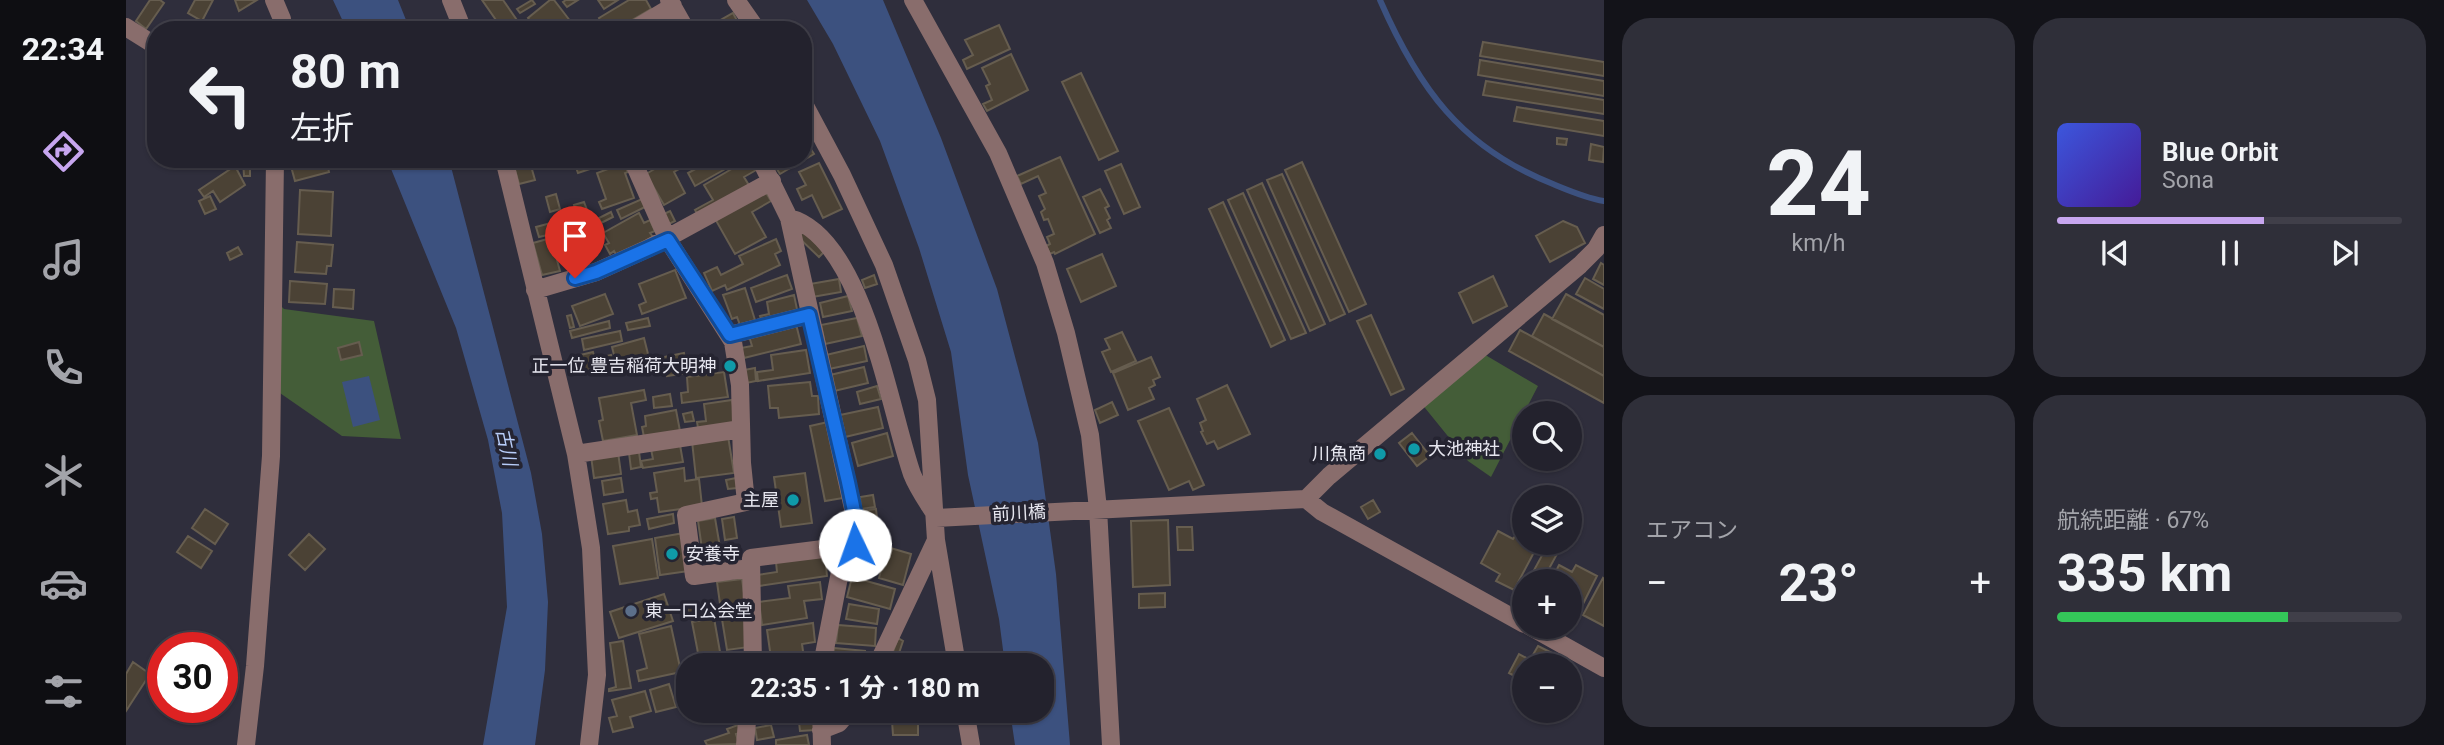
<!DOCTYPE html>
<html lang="ja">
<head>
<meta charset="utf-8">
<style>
  :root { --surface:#23222d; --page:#2f2f39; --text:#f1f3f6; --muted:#a3a4aa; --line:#403f49; --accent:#c7a6ef }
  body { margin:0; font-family:Roboto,"Noto Sans JP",sans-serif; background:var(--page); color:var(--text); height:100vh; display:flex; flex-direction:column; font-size:26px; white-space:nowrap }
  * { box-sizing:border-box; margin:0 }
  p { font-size:23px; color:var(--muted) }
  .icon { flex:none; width:38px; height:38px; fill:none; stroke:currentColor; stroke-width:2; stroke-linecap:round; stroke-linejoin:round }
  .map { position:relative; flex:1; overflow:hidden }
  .drawer { display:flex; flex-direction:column; gap:18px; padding:18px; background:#131319; width:840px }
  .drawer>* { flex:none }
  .guide { position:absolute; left:21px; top:21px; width:665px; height:147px; border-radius:28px; box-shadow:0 2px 5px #0004,0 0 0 2px var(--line); background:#23222d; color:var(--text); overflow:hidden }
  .controls { position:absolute; left:1386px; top:401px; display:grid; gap:14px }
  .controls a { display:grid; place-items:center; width:70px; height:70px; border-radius:50%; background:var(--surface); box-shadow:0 2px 5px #0004,0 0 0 2px var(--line); font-size:35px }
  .speed { position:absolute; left:21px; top:632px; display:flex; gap:14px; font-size:35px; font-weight:700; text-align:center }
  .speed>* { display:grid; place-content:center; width:91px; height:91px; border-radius:50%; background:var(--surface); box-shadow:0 2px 5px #0004,0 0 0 2px var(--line); line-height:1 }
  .speed .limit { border:10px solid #d22; background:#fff; color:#111 }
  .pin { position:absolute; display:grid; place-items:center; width:60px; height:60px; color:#fff; margin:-72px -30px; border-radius:50% 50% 50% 0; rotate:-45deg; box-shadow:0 0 7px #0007 }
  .pin .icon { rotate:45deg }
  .me { position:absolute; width:77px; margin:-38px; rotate:357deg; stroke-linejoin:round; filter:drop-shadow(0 0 5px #0008) }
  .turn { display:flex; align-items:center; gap:24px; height:147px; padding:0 28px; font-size:32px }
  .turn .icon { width:91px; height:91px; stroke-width:2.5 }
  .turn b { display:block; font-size:49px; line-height:60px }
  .big { font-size:52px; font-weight:700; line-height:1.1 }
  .drawer .card { flex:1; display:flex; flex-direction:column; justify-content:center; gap:10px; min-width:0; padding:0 24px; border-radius:28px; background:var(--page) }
  .drawer .dial { align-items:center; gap:0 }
  .dial b { font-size:91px; line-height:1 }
  .song { display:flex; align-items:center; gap:21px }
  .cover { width:84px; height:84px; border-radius:10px; background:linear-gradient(135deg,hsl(230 70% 55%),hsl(260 70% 35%)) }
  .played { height:7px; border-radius:4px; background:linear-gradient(90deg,var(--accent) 60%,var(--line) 60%) }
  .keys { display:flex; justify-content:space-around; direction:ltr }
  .heat { display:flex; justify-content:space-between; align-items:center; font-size:38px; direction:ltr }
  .charge { height:10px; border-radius:5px; background:linear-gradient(90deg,#34c759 67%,var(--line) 0) }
  .drawer .tiles { flex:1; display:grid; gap:18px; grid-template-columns:repeat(2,1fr) }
  .trip { position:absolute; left:550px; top:653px; width:378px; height:70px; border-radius:28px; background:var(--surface); box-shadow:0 2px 5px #0004,0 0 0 2px var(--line); font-weight:700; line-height:70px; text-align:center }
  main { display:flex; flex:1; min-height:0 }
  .menu { display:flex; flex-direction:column; width:126px; justify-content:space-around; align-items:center; background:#0e0e12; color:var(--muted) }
  .menu .icon { width:49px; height:49px }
  .menu .active { color:var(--accent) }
  .menu b { font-size:32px; color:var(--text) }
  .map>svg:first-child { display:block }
</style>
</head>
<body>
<main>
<nav class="menu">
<b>22:34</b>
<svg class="icon active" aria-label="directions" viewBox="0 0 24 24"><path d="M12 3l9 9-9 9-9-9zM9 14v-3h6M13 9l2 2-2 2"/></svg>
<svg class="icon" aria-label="music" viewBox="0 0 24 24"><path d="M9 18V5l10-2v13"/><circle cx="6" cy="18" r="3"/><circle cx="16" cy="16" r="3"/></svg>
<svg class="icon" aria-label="phone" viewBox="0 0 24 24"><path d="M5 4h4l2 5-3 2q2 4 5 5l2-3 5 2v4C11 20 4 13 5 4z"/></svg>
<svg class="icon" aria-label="climate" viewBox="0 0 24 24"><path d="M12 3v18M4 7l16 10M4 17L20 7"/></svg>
<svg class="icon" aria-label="car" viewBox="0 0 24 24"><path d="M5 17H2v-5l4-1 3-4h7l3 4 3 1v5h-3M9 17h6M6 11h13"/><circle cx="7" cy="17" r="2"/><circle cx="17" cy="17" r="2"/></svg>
<svg class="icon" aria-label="filters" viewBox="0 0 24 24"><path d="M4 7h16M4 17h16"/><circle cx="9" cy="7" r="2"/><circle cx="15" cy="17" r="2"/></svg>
</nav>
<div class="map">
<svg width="1478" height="745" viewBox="0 0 1478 745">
  <rect width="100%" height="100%" fill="#2f2e3c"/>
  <!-- green -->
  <path fill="#445d38" d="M151,302L158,309L248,321L275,439L216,436L151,391Z
    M1356,353L1412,386L1365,477L1342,461L1295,403Z"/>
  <!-- water -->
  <path fill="#3c517f" d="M207,0H272L284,30H221Z
    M681,0H757L815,138L871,289L912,443L930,574L944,745H889L884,711L915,710V665H879L873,619L842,475L825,352L793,248L754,141L707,44Z
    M261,159H323L405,473L416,534L422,602L419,670L409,745H357L381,607L376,513L362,440L330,328Z
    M243,376L254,420L227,427L216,382Z"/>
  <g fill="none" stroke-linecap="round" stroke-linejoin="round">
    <!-- stream -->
    <path stroke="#3c517f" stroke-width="6" d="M1254,0C1292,87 1335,148 1427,184C1444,191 1460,198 1478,201"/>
  </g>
  <!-- building -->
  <path fill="#4b4235" stroke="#665d4f" stroke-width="2" d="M24,0H34L38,3L20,29L10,21Z
    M69,0H87L76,21L62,13Z
    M109,0H131L113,11Z
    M356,0H377L393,23L383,30H377Z
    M406,0L409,4L394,13L391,9Z
    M424,0H428L445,22L436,30H411L402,18Z
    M440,0H452L441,7L437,2Z
    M472,0H492L478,9Z
    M503,0H520L525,9L489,30H472L478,26L473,18Z
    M607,13L616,30H577Z
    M544,16L547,22L541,26L543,30H521Z
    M873,25L884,49L841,69L837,60L847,55L839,40Z
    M1357,42L1478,62V76L1354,56Z
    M885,54L902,90L861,111L857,104L866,100L860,86L864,84L856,68Z
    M1354,60L1478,81V96L1352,75Z
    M955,73L992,151L973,160L936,82Z
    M1360,81L1478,100V114L1357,95Z
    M1391,107L1478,121V136L1388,121Z
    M677,137L688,154L654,174L649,166L654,163L652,159H677Z
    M1431,138L1441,139L1440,145L1431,144Z
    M1465,144L1478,147L1477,162L1463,160Z
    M934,157L969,234L929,254L928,252L924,254L920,246L924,244L921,237L928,234L922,219L918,220L915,212L919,209L913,196L920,193L912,176L895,184L891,176Z
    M117,159H124V176H118Z
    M163,159H200L203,172L169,181Z
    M403,159L409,180L393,184L387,163Z
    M447,159H494L452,173Z
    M546,159H559L562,164L548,172L559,193L538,205L520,174Z
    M588,159H617L569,186L562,173Z
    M623,159H626L632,169L618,177L624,187L573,217L569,210L587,200L578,185Z
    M1176,162L1240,304L1223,312L1159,170Z
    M498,163L502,172L499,173L508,198L476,209L473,202L480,199L471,173Z
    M693,163L716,209L697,218L686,195L676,200L671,189L680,185L673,172Z
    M995,164L1014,207L998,214L979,171Z
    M109,166L119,185L94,202L87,191L78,197L73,190Z
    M1156,174L1219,314L1204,321L1141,180Z
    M1136,183L1199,324L1184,331L1121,190Z
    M638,189L645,201L626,212L640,237L609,254L588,217Z
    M974,189L983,206L979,208L984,218L981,220L985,228L974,233L957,197Z
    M174,190L207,192L205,236L172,234Z
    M1117,193L1180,333L1165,339L1102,200Z
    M430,194L434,209L424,212L420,197Z
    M84,196L90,209L79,214L73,201Z
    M516,199L519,207L495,219L491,210Z
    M458,202L463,215L453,219L448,205Z
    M1097,202L1159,340L1145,347L1083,209Z
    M544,211L549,221L543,224L538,214Z
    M485,212L487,217L475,223L473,218Z
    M513,213L518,223L524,220L529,231L524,233L527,237L491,256L488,251L484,254L479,245L483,243L477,233Z
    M436,220L438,231L413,237L410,227Z
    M1437,221L1451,227L1459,243L1424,262L1410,236Z
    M678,231L698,252L693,257L672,237Z
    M425,238L434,271L416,275L407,243Z
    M650,239L655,251L649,254L654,265L601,290L599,285L586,291L578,273L591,267L595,275L617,264L613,256Z
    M171,242L207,245L205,266H201L200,274L169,272Z
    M112,247L116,254L104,260L101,253Z
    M976,254L990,286L955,302L941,269Z
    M1475,263L1478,265V285L1467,279Z
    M549,270L560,298L516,314L513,305L520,302L513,284Z
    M661,275L666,289L630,302L625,288Z
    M748,275L751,284L739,288L736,280Z
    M1367,276L1381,306L1347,323L1333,293Z
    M1459,278L1478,289V309L1450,294Z
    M713,279L715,292L686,297L684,284Z
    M164,281L201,284L199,304L163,302Z
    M619,288L629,320L614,325L611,317L606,319L597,295Z
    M208,289L228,290L227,309L207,307Z
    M479,294L487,314L454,326L446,306Z
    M1440,294L1478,315V347L1426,319Z
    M668,295L672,314L636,322L634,316L643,314L641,302Z
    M722,296L726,311L697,317L694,303Z
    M1418,314L1478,347V376L1406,336Z
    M445,315L448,327L444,328L441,316Z
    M1245,315L1278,389L1265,395L1231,321Z
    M522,318L524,326L502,330L500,323Z
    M731,318L736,336L699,344L695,325Z
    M483,321L484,328L446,338L444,331Z
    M670,324L675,344L618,358L615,348L626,346L623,336Z
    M1394,330L1478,376V403L1383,351Z
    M494,331L496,341L458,350L456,339Z
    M996,332L1010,361L985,372L976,352L984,349L979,339Z
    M518,338L523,358L491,367L486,347Z
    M233,342L236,355L215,360L212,348Z
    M738,346L741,361L703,369L700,355Z
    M680,350L684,373L632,381L631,372L647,370L645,355Z
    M467,352L469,359L485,355L487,364L455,372L450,356Z
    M558,353L561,373L541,376L538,357Z
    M1025,357L1034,377L1027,380L1029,385L1023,388L1028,399L1002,410L987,373Z
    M738,367L742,383L708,391L704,375Z
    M629,368L630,381L620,383L618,370Z
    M598,372L602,397L556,403L555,393L562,392L561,377Z
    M684,382L686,396H692L693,414L653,418L652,408H644L642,386Z
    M1101,385L1124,434L1092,449L1088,441L1081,444L1075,432L1077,431L1074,423L1080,420L1071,399Z
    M751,386L755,399L734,404L731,392Z
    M518,390L520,400L505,403L511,435L477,441L473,421L477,420L473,398Z
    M544,394L546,406L528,408L527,397Z
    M606,400L610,424L572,428L571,422L580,421L578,404Z
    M986,402L992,415L974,423L969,410Z
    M752,407L757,428L719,437L714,415Z
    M1043,408L1078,485L1067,490L1063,481L1043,490L1012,421Z
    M550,410L554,431L518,437L516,427L520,426L519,416Z
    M566,412L568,421L559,422L557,414Z
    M702,422L717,498L699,501L684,426Z
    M761,433L767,456L732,466L726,443Z
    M1286,433L1304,456L1291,466L1273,443Z
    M602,436L608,473L570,478L566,441Z
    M554,445L557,462L517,468L515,461L527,459L525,449Z
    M492,452L495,474L468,478L465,456Z
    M513,452L515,467L505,469L503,453Z
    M558,468L559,481L573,479L576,506L533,512L531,498L525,499L524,493L531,492L528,473Z
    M679,473L686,523L655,527L648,477Z
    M495,478L497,492L478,495L476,481Z
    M610,478L611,488L602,489L600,480Z
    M747,495L749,507L735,509L734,497Z
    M500,500L502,512L511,510L514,525L503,527V531L482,534L477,504Z
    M1247,500L1254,512L1242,519L1235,507Z
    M79,509L102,524L89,544L66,528Z
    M750,509L751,518L738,520L736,511Z
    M547,514L548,523L523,529L521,519Z
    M608,517L611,538L599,540L596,519Z
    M589,518L595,553L577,556L572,521Z
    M1042,520L1044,585L1007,587L1005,521Z
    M748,523L750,535L743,537L741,525Z
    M1051,527H1066L1067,550H1052Z
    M1372,531L1387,539L1392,532L1398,535V542L1413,543L1388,590L1370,581L1374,574L1355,563Z
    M558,533L563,571L534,575L529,538Z
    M183,534L199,549L179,570L163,555Z
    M62,536L86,551L75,568L51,552Z
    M526,539L532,578L494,584L487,546Z
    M761,547L785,554L777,585L753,578Z
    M1420,548L1431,554L1418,578L1407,572Z
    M740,551L750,554L742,578L732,575Z
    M706,554L707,564L700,565L701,576L633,586L631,575L651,572L650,562Z
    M1433,565L1446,572L1450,565L1471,576L1451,616L1444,612V581H1425Z
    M726,577L769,589L764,609L721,597Z
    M1477,578L1478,579V626L1457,615Z
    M616,579L620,608L595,611L591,582Z
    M694,582L696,599L678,601L681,618L636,625L633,602L664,598L662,586Z
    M1039,593V607L1013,608V594Z
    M538,594L547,621L493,638L484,612Z
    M582,603L584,613L564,618L561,607Z
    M723,604L753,609L751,624L720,619Z
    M618,609L623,647L601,650L595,613Z
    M588,618L596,663L570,665L569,658H573L566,622Z
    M687,623L689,642L676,644L679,665H646L641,630Z
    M712,625L750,628L749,646L710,643Z
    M545,626L555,672L513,681L511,671L521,668L513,634Z
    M772,638L777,641L771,659L765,657Z
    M497,641L505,688L483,691V689L490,687L484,643Z
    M1412,646L1436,658L1432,665H1398V681L1383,673L1393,654L1404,660Z
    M708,648L739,651L738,663L707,660Z
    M7,662L24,674L0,711V674Z
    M96,668L106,669L104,699L96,698Z
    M543,684L550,707L530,712L524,690Z
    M519,691L525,711L504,717L507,727L487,732L483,718L491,716L486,700Z
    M562,696V710H574L575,712L560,716L555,698Z
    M641,710H687L689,730L674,731L673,722L665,723L664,719L642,721Z
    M770,710H792V735H767L766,721L770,720Z
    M799,710H822L823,719L799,720Z
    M612,725L615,733L610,734L613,744L581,745L579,741L603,733L601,729Z
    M645,725L648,737L631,740L629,728Z
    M681,735L683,745H650V740Z"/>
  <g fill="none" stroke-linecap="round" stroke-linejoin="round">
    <!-- minor -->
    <path stroke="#896d6c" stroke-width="18" d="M148,0L156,19V30
      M325,0L337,30
      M543,0L560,30
      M610,0L631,30
      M787,0L872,153L919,263L940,333L964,435L972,509L985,745
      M0,27L30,46
      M507,30L547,6
      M677,102L716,175L758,265L791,360L801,400L810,540L831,665
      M378,159L450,454L459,510L465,548L471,675L463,745
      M506,159L542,240L607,342L614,385L616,463L620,502L560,515L568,576L624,568
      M634,159L663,218L732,531L729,545L714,572L696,665
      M663,218C737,236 764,411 786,474C791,487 800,500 807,511
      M409,290L470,272L523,248L646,181
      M604,335L683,315
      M450,454L615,429
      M1180,499L1196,512L1398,624
      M810,518L1180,499L1203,476L1454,265L1470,249L1478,235
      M1403,626L1478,668
      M627,665L625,558L729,545
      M751,665L810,540
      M695,710L696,745
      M839,710L845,745
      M695,730L713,723L724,710
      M120,745L129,666L145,456L149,159
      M619,745L622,710"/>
  </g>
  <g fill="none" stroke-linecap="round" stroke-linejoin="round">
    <defs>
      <path id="route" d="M449,278L470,272L542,240L604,335L683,315L722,482L732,530L729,545"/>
    </defs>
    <!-- route casing -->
    <use href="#route" stroke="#114b97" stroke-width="18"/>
    <!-- route -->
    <use href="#route" stroke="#1a73e8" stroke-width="12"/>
  </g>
  <!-- markers -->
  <g fill="#0f9aa8" stroke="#252431" stroke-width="2.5">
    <circle cx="604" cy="366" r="7"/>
    <circle cx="1288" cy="449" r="7"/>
    <circle cx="1254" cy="454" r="7"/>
    <circle cx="667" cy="500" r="7"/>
    <circle cx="546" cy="554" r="7"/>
  </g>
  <circle fill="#5c6f8a" stroke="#252431" stroke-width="2.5" cx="505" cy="611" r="7"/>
  <g text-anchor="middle" stroke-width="7" stroke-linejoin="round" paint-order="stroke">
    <!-- poi labels -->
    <g font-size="18" fill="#e6e6ef" stroke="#252431" text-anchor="end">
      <text x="590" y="372">正一位 豊吉稲荷大明神</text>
      <text x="1302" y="455" text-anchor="start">大池神社</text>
      <text x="1240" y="460">川魚商</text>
      <text x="653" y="506">主屋</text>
      <text x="560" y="560" text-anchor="start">安養寺</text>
      <text x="519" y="617" text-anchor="start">東一口公会堂</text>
    </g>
    <!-- street labels -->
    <g font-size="18" fill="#e6e6ef" stroke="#252431">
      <text transform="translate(893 513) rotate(-3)" y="6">前川橋</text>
    </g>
    <!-- water labels -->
    <g font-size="19" font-style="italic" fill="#b8cdf9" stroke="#252431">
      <text transform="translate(381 447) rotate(78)" y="7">古川</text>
    </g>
  </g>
</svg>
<div class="controls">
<a><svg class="icon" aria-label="search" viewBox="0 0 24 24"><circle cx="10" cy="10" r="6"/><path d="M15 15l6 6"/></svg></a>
<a><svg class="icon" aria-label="layers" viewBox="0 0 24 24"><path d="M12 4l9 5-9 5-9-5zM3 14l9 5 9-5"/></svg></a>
<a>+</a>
<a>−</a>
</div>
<div class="speed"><div class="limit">30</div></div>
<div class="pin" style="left:449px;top:278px;background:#d93025"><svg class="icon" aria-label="arrive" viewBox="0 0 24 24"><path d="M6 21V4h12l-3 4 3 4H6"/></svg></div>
<svg class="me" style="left:729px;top:545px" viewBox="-20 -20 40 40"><circle r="19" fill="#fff"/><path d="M0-13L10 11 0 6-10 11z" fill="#1a73e8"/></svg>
<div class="trip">22:35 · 1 分 · 180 m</div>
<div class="guide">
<div class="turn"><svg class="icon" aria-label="left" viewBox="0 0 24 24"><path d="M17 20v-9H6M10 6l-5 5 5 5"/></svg><div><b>80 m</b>左折</div></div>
</div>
</div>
<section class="drawer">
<div class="tiles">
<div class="card dial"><b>24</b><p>km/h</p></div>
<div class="card">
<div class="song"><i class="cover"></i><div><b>Blue Orbit</b><p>Sona</p></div></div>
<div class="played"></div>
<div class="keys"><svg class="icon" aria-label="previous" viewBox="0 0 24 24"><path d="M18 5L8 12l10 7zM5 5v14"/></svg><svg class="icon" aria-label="pause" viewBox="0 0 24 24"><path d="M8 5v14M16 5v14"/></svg><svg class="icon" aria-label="next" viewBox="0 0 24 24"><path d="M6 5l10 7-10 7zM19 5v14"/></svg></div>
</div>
<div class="card"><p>エアコン</p>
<div class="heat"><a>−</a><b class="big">23°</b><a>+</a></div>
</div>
<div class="card"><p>航続距離 · 67%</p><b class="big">335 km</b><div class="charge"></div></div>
</div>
</section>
</main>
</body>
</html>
